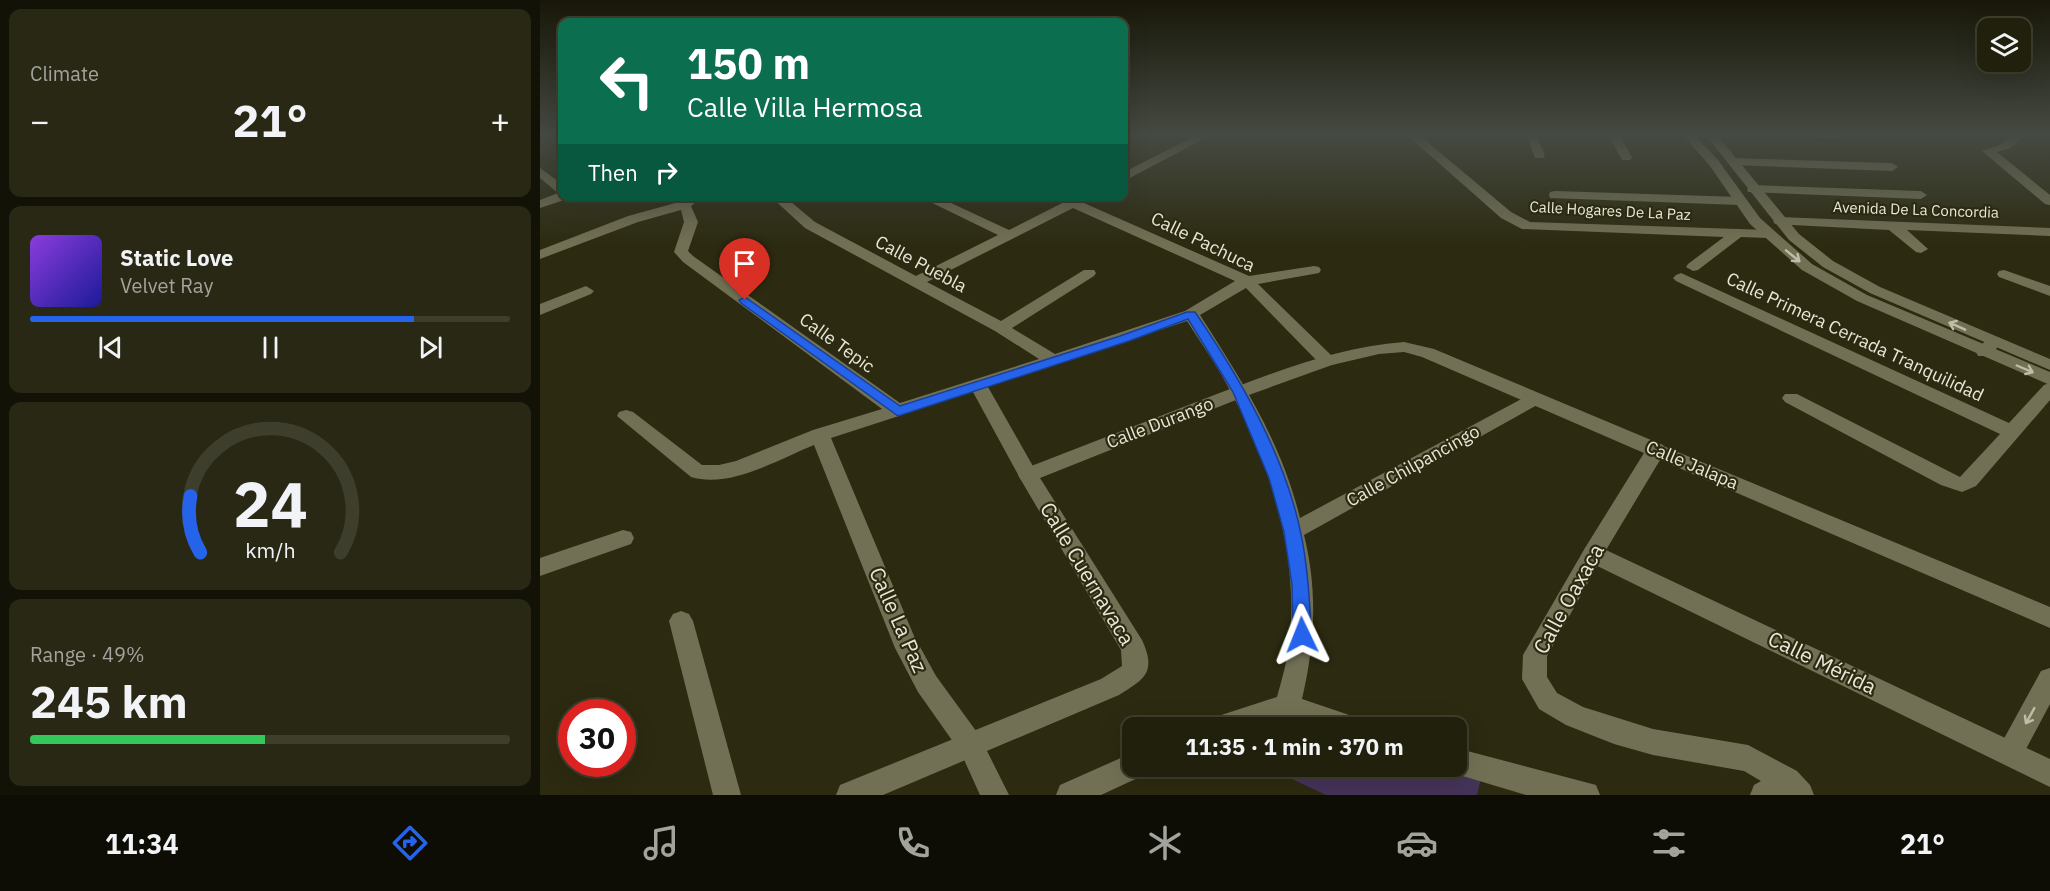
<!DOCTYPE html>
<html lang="en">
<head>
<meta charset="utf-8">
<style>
  :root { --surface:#21200c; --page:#292815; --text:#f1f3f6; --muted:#a2a39d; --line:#3e3e2d; --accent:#2563eb }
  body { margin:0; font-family:"IBM Plex Sans",sans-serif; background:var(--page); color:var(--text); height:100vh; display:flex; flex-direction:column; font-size:22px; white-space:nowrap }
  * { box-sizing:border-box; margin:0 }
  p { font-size:20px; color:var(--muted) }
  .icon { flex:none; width:33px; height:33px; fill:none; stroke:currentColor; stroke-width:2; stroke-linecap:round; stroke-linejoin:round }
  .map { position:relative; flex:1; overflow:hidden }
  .details { display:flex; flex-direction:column; gap:9px; padding:9px; background:#121207; width:540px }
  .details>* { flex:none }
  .guide { position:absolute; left:18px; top:18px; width:570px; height:183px; border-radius:12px; box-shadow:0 6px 24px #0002,0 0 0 2px var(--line); background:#0b6e4f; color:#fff; overflow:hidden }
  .buttons { position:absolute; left:1437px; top:18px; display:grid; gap:12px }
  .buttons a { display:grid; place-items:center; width:54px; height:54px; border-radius:12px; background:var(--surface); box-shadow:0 6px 24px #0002,0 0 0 2px var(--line); font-size:30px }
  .speed { position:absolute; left:18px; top:699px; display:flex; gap:12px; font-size:30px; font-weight:700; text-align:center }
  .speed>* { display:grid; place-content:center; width:78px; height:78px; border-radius:50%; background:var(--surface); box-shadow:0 6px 24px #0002,0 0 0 2px var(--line); line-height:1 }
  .speed .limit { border:9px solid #d22; background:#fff; color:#111 }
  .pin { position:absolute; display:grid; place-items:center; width:51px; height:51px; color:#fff; margin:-62px -26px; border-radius:50% 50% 50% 0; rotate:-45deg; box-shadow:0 0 6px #0007 }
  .pin .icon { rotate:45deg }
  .me { position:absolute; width:66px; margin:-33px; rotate:358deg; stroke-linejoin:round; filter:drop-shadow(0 0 4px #0008) }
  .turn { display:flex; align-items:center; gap:21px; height:126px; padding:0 30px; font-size:27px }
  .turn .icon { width:78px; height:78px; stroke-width:2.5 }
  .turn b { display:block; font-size:42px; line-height:51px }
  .then { display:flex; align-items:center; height:57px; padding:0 30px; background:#0003; gap:12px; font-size:22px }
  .big { font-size:45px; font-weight:700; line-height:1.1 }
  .details .tile { flex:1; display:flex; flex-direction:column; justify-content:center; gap:9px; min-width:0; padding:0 21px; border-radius:12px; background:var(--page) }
  .details .dial { align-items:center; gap:0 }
  .dial svg { height:156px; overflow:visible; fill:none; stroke:var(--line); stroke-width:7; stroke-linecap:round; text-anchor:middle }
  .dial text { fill:var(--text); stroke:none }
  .song { display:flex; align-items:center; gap:18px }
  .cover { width:72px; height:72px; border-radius:9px; background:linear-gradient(135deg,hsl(270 70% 55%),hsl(240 70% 35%)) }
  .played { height:6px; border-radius:3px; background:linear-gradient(90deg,var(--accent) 80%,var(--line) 80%) }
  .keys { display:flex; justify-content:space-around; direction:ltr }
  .heat { display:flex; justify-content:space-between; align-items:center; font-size:33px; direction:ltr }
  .charge { height:9px; border-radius:4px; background:linear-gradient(90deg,#34c759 49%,var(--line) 0) }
  .trip { position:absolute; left:582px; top:717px; width:345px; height:60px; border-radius:12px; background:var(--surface); box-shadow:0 6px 24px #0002,0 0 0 2px var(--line); font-weight:700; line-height:60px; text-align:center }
  .tabs { display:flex; height:96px; justify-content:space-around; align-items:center; background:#0d0d05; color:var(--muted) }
  .tabs .icon { width:42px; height:42px }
  .tabs .on { color:var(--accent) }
  .tabs b { font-size:27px; color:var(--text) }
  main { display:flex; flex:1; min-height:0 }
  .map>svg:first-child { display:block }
</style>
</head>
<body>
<main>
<section class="details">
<div class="tile"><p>Climate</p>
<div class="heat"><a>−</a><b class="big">21°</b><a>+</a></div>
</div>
<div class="tile">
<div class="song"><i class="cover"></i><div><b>Static Love</b><p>Velvet Ray</p></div></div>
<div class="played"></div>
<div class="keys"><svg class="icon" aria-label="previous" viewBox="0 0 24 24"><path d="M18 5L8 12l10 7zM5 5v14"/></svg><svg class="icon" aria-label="pause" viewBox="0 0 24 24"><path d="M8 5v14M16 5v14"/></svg><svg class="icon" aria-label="next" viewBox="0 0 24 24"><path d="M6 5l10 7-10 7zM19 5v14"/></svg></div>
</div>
<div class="tile dial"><svg viewBox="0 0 100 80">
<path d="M14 69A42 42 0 1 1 86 69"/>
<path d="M14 69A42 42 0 0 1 9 40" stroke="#2563eb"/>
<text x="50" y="56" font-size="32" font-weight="700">24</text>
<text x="50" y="72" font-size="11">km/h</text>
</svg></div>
<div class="tile"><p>Range · 49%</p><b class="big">245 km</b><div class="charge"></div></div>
</section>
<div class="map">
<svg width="1510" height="795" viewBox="0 0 1510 795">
  <rect width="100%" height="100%" fill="#2c2a10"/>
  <!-- green -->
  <path fill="#453359" d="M915,766L942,775L937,795H786L737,772L736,767Z"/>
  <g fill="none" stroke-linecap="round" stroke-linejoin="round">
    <!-- minor -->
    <path fill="#727054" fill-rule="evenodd" d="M659,134H673L584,181V172Z
      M866,134H878L971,212L990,222L1228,230L1235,234L1228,238L1201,237L1158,270L1153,271L1146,267L1148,264L1184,237L982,229L961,218Z
      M986,134H996L1005,155L1003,158H995Z
      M1068,134H1078L1092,157L1090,160H1082Z
      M1270,134H1310C1302,140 1278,140 1270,134Z
      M1474,134H1487L1470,148L1457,152L1510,195V205L1505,204L1442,151L1462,144Z
      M1194,158L1352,163L1358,167L1352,171L1190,165V159Z
      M0,168L22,184V196H28L27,199L0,208V200L18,193L0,178Z
      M1213,185L1381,191L1387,195L1381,199L1208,192L1207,189Z
      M1015,191L1200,197L1207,201L1200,205L1010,198L1009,195L1010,192Z
      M148,196H163L151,206L158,222L148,251L153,256L360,403L499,359L455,331L265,228L230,196H244L275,222L376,276L458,235L378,196H396L469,230L536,196H546L548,199L544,203L709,276L774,266L779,267L781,270L779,273L718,284L793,357L796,361L793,365H781L706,288L660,315C702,381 741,441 760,518L987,396H999L1002,400L999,404L764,535C778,591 775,644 762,699L821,719L825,728H775L748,718L719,728H665L669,719L737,697C742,679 747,662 749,643C760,555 729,460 686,383C675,362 660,342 647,321L448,387L498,475L495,480L488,482L481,480L433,392L291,438L374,636L396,676L439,735L469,795H440L421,753L378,692L355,648L274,445C239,459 190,489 151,477L77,416L79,412L86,410L93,412L162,465H179L196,461L273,430L342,409L143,262L134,252L144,222L141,210L98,222L0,259V250L88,216L139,202ZM533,208L695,281L645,311L515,354L472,328L554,276L556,273L554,270H544L461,321L387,282Z
      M1240,217L1510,228V236L1367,230L1388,249L1381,253L1376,252L1349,230L1235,224L1233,221Z
      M1464,270L1510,286V296L1459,277L1457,274L1459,271Z
      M1141,273L1469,423L1504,385L1510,383V400L1436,486L1422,492L1401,485L1245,402L1242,398L1245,394H1257L1420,477L1460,434L1136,281L1133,278L1136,275Z
      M46,286L54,291L51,294L0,315V304Z
      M1116,443L1510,607V628L1109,455L1106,450L1109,445Z
      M83,530L91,532L94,538L91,544L0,576V558Z
      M1053,545L1061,548L1064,554L1007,656V677L1017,693L1043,707L1113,729L1208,745L1257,771L1270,785L1274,795H1210L1214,785L1221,781L1204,771L1113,755L1074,744L1026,725L999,709L982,679L983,655L1045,548Z
      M141,611L149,614L153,621L201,795H173L129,621L133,614Z
      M1510,668V704L1479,762L1470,766L1461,762L1457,753L1461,744L1501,671Z
      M916,748L1056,785L1060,795H986L916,774L906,770L905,766H916Z
      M592,753V766H605L602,776L561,795H516L520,785Z"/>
    <!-- tertiary -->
    <path fill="#727054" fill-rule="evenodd" d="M1142,134H1153L1178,160L1220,218L1272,264L1327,295L1510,372V385L1317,301L1262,270L1210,224L1170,166Z
      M1165,134H1176L1259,234L1293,261L1340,287L1510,359V370L1330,293L1283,267L1249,240Z
      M864,342L894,349L1123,445L1126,450L1066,550L1510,759V787L1045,560L1042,554L1045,548L1104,453L882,357L864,352L839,354L792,365L706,396L500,478L602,640C617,673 604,679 579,695L343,795H296L300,785L561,679L582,666L581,650L478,475L481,470C542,446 603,423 664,399C728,375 795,347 864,342Z"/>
    <!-- secondary -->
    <path fill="#727054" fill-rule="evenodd" d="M1454,337L1460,338L1462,342L1450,356H1438L1436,352C1440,345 1446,339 1454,337Z"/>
  </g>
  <!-- one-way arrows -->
  <defs><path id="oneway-shaft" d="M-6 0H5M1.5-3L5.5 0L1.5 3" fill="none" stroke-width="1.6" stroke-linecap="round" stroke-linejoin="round" transform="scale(1.5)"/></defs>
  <g stroke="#bfbdaa">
    <use href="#oneway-shaft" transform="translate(1253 256) rotate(39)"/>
    <use href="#oneway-shaft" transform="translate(1417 326) rotate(-156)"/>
    <use href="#oneway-shaft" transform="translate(1485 369) rotate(23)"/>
    <use href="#oneway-shaft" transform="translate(1490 716) rotate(119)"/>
  </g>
  <!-- sky -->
  <linearGradient id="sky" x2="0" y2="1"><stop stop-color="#181709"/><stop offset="0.55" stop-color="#454a42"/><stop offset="1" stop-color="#454a42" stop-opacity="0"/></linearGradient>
  <rect width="1510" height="245" fill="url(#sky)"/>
  <!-- route -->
  <path fill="#2563eb" stroke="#184099" stroke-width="1.5" d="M205,297L360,406L580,336L647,312H655C700,378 745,455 761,534C768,568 770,601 771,635L769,640L762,643L756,640L753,635L752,585L744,532L729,478L693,392L648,319L589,341L358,416L201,303L199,300Z"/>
  <g text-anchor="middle" stroke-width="4.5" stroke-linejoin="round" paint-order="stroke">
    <!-- far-street labels -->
    <g font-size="15" fill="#e8e7d8" stroke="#2c2a10">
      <text transform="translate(1376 210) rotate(2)" y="5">Avenida De La Concordia</text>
      <text transform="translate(1070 211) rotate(3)" y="5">Calle Hogares De La Paz</text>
    </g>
    <!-- street labels -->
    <g font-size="18" fill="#e8e7d8" stroke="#2c2a10">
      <text transform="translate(663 242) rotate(26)" y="6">Calle Pachuca</text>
      <text transform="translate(381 264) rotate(28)" y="6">Calle Puebla</text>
      <text transform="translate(1315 337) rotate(25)" y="6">Calle Primera Cerrada Tranquilidad</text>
      <text transform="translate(297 343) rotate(36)" y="6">Calle Tepic</text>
      <text transform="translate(620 423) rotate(-21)" y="6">Calle Durango</text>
      <text transform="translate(1152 465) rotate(23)" y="6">Calle Jalapa</text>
      <text transform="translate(873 466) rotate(-29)" y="6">Calle Chilpancingo</text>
    </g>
    <!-- near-street labels -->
    <g font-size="21" fill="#e8e7d8" stroke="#2c2a10">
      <text transform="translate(547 574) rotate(59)" y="7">Calle Cuernavaca</text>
      <text transform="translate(1029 599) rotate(-61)" y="7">Calle Oaxaca</text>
      <text transform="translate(358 620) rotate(66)" y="7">Calle La Paz</text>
      <text transform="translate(1282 663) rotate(26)" y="7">Calle Mérida</text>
    </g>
  </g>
</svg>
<div class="buttons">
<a><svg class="icon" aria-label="layers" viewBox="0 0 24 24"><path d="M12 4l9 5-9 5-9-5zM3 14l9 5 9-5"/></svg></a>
</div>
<div class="speed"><div class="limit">30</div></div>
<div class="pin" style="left:205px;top:300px;background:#d93025"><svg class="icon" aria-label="arrive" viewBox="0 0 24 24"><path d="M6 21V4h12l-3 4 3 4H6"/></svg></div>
<svg class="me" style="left:762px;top:635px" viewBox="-20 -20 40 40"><path d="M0-17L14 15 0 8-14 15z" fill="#2563eb" stroke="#fff" stroke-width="4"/></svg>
<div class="trip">11:35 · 1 min · 370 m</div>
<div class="guide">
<div class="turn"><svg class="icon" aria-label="left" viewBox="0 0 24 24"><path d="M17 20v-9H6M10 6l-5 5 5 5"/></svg><div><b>150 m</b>Calle Villa Hermosa</div></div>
<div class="then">Then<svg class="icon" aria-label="right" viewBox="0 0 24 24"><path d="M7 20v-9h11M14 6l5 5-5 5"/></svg></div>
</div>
</div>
</main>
<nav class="tabs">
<b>11:34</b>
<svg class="icon on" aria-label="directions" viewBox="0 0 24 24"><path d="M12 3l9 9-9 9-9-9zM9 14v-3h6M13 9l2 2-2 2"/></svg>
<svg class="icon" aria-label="music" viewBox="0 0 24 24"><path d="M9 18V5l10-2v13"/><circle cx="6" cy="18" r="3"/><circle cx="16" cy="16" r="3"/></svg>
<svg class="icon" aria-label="phone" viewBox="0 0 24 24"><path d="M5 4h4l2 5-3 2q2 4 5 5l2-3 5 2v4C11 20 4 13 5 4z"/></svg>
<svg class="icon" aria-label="climate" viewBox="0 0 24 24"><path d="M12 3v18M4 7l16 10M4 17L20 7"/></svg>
<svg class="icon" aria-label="car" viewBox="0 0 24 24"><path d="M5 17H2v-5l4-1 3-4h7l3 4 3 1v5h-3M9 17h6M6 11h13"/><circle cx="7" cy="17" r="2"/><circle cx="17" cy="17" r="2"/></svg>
<svg class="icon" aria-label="filters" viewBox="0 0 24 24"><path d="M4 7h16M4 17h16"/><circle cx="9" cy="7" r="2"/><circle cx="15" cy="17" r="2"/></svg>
<b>21°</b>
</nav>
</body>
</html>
